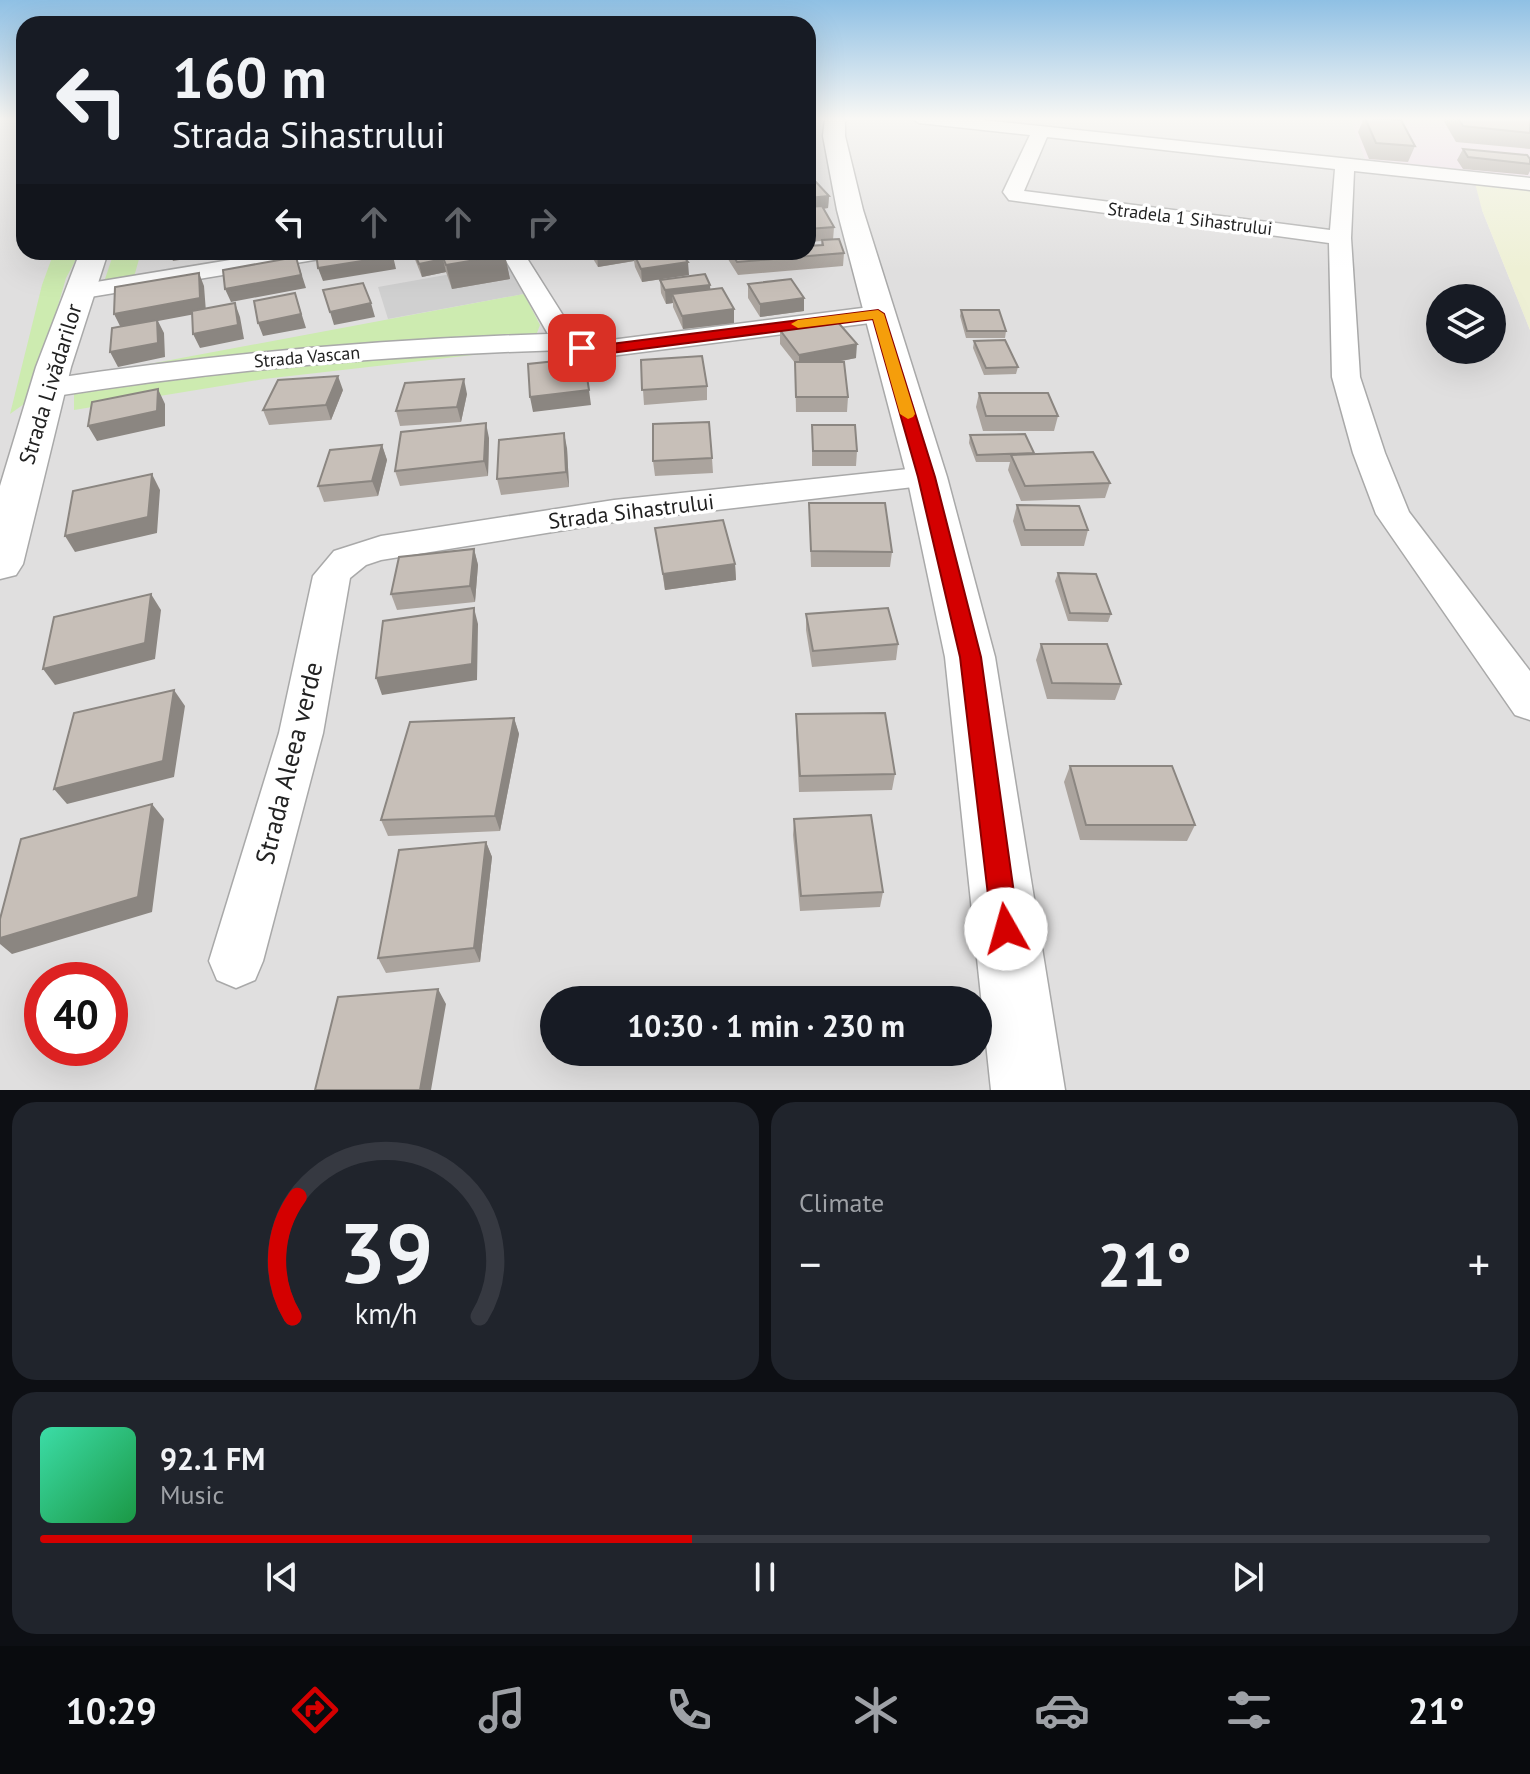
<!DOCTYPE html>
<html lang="en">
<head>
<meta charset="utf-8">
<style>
  :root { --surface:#171b24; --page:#20242c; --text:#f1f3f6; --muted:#9ea1a6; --line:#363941; --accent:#d40000 }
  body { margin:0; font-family:"PT Sans",sans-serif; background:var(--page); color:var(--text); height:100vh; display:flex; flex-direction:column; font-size:30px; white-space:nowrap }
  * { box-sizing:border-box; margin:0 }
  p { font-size:26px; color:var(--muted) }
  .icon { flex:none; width:44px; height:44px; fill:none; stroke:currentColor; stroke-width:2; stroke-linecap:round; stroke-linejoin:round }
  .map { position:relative; height:1090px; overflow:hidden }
  .drawer { display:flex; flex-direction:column; gap:12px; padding:12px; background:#0d0f14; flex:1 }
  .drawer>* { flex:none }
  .top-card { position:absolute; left:16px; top:16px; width:800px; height:244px; border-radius:24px; box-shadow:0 8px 32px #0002; background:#171b24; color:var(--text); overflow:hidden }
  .tools { position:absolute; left:1426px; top:284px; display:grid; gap:16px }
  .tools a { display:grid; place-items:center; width:80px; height:80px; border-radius:50%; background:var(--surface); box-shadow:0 8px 32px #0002; font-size:40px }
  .speed { position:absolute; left:24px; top:962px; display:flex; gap:16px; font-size:40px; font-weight:700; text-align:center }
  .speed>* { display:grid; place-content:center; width:104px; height:104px; border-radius:50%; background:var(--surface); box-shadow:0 8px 32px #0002; line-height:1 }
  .speed .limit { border:12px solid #d22; background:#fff; color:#111 }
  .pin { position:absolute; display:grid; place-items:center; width:68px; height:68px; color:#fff; margin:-34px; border-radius:16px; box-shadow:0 4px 12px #0006 }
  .me { position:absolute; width:88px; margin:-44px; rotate:353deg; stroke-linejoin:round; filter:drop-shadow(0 0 6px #0008) }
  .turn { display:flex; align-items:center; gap:28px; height:168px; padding:0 24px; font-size:36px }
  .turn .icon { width:104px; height:104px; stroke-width:2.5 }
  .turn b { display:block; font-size:56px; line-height:68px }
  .lanes { display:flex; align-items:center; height:76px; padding:0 24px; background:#0003; justify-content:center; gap:40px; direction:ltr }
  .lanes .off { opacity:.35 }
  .big { font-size:60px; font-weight:600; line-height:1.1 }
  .drawer .tile { flex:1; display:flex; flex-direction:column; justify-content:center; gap:12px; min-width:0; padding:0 28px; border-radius:24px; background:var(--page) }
  .drawer .dial { align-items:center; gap:0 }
  .dial svg { height:208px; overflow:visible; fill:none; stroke:var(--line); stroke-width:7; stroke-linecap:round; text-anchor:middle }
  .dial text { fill:var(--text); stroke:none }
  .song { display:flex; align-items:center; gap:24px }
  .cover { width:96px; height:96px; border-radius:12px; background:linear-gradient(135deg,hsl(160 70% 55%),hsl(140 70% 35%)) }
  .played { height:8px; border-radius:4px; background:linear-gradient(90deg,var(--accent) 45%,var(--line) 45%) }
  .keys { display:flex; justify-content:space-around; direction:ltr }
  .heat { display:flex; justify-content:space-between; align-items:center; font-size:44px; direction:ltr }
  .drawer .tiles { flex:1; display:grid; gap:12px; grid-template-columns:1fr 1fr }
  .tile:last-child { grid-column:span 2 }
  .trip { position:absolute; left:540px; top:986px; width:452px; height:80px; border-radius:40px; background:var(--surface); box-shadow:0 8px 32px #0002; font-weight:600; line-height:80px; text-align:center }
  .tabs { display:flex; height:128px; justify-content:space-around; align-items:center; background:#090b0e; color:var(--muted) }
  .tabs .icon { width:56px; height:56px }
  .tabs .on { color:var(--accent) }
  .tabs b { font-size:36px; color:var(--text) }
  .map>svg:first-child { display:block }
</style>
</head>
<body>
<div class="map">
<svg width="1530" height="1090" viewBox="0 0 1530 1090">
  <rect width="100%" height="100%" fill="#f2efe9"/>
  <!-- residential -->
  <path fill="#e0dfdf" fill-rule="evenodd" d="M0,118H24V252H808V118H1530L1482,210L1530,330V1090H0ZM1440,298H1492V350H1440ZM42,980H110V1048H42ZM554,1000H978V1052H554Z"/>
  <!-- industrial -->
  <path fill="#ebdbe8" d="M1350,118H1526L1530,120V179L1382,164L1365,159Z"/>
  <!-- religious -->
  <path fill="#d0d0d0" d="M507,264L524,294L388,319L378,287Z"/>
  <!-- farmland -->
  <path fill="#eef0d5" d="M1475,183L1530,189V330L1482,210Z"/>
  <!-- grass -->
  <path fill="#cdebb0" d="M54,252H80L66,278L31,399L10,414L42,285Z
    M114,252H141L134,277L104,282Z
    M524,294L540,325L535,338L85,376Z
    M542,347L264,379L74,410V393C229,368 385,354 542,347Z"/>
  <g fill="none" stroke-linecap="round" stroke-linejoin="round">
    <defs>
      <path id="minor" d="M911,118H964L1530,178V190L1354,171L1351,238L1360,377L1385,453L1409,512L1530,671V720L1515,715L1376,514L1353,453L1332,377L1329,243L1009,200L1003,192L1030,135L919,123ZM1047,137L1335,169L1330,230L1024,191Z
        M278,252H331L328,257L320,259L78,299L69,297L66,292L69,287L78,285Z
        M501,252H523L576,336L603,341L878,306L887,309L891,314L887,319L878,322L603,357L582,356L563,350C390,355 220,370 49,397L39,394L35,388L39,382L49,379C215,354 381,339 548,334Z
        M927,467L939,470L943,477L939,484L614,522L381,560L366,565L350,578L323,733L263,961L255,980L236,988L217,980L209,961L279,733L313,576L334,551L381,536L614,500Z"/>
      <path id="tertiary" d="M825,118H845V136L863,210L947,477L995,657L1065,1090H991L945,657L907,477L837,210L823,136Z
        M80,252H108L71,367L23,564L16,575L0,579V486L36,367Z"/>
    </defs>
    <!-- minor casing -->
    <use href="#minor" stroke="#a9a9a9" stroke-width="3"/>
    <!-- tertiary casing -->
    <use href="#tertiary" stroke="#a9a9a9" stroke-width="3"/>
    <!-- minor -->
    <use href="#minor" fill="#fff" fill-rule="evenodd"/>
    <!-- tertiary -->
    <use href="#tertiary" fill="#fff" fill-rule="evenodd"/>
  </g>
  <!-- wall -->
  <path fill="#aba49e" d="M1364,118H1376L1415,146L1408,162L1369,159L1358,132Z
    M1442,118H1530V149L1456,142Z
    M808,120L815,129V134H808Z
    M808,136L812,144V155H808Z
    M1463,149L1530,159V171L1528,175L1463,169L1457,160Z
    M808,182L829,196L828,208L823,209L834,227L833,240L844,253L843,266L738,275L726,256V252H808L821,245L822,241L808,242Z
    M412,252H504L510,279L452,289L446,272L422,277Z
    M589,252H639L689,275L642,282L635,267L634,261L598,267Z
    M660,280L711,289L734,323L683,329L673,307V303L666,304L661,293Z
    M748,284L804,298V311L760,317L748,298Z
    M961,310L1006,331L1005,338H966L960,316Z
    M780,330L856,358L837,362L848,397L847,412H796L795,363L780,344Z
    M974,341L1018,367L1016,374L984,375L973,348Z
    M641,360L707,386V400L644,405Z
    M343,390L331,420L269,425L263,410Z
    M979,393L1058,416L1054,431H983L976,407Z
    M467,394L461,422L400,426L396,411Z
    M812,425L857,451L856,466H812Z
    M970,435L1034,454L1110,483L1105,498L1021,501L1008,470L1010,462H976L969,443Z
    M489,438L488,476L400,486L395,471Z
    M382,445L387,460L378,496L324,502L318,486Z
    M567,448L569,487L501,495L497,479Z
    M712,458L713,473L655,476L653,461Z
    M809,503L892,552L890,567H811Z
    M1017,505L1088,530L1084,546H1021L1013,521Z
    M655,528L735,564L736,580L665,590Z
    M474,549L478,565L475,602L397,610L391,594Z
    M1058,573L1111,614L1108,622L1068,621L1055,581Z
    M806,614L898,644L896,660L812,667L806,630Z
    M1041,644L1121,684L1115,700L1047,699L1036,660Z
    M796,714L895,774L892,790L799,792L796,730Z
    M514,718L519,734L500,831L388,836L381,820Z
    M1070,766L1195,825L1187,841L1080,840L1064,782Z
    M794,819L883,892L880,907L800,911L793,835Z
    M486,842L492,857L480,962L386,973L378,958Z"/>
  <!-- shaded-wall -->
  <path fill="#8b8681" d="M829,196L828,208L808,210V198Z
    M169,252H224V253L173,261Z
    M608,252H639L640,260L634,254V261L598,267L597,254Z
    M505,255L510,279L452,289L446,265Z
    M393,256L396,269L323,281L318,268Z
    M296,257L306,288L231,302L225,289Z
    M443,259L446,272L422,277L419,264Z
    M688,262L689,275L642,282L641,269Z
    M199,273L204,286L206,312L158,321L164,333L165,357L118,367L110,352L121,328L114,314Z
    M710,285L711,298L672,294L673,303L666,304L665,290Z
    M295,293L306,328L263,336L258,323Z
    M804,298V311L760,317V304Z
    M235,303L240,317L244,339L200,348L193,334Z
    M371,303L375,317L334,325L330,312Z
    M734,309V323L683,329L682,316Z
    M857,344L856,358L799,369V355Z
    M338,376L343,390L331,420L326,405Z
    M464,379L467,394L461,422L457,407Z
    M158,389L165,404V426L97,441L88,426Z
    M589,390L591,405L533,412L530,397Z
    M486,423L489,438L488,476L484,461Z
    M564,433L567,448L569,487L566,472Z
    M382,445L387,460L378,496L372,481Z
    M152,474L160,490L157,533L75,552L65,536Z
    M474,549L478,565L475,602L470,586Z
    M735,564L736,580L665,590L663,574Z
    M151,594L161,610L155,659L55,685L43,669Z
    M474,608L478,624L477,680L382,695L376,678Z
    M174,690L185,706L174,777L67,804L54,789Z
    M514,718L519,734L500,831L495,816Z
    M152,804L164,819L152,912L12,954L0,944V938Z
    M486,842L492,857L480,962L474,948Z
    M438,989L446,1004L431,1090H420Z"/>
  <!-- building -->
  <path fill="#c7bfb8" stroke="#8b8681" stroke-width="2" d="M1365,118L1401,120L1415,146L1376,143Z
    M1458,118H1530V133L1463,126Z
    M808,120H814L815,129H808Z
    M1463,149L1527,155L1530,159V164L1468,157Z
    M808,182H816L829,196L808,198Z
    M822,206L834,227L808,229V207Z
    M839,239L844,253L737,262L731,252H808V246L823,245L822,240Z
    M391,252L393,256L318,268L316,253Z
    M414,252H460L442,255L443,259L419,264Z
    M460,252H504L505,255L446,265L442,255Z
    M648,252H680L688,262L641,269L634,254Z
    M296,257L301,275L225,289L223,270Z
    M199,273L200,298L114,314L115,287Z
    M705,274L710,285L665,290L660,280Z
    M791,279L804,298L760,304L748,284Z
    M363,283L371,303L330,312L323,290Z
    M722,288L734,309L682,316L672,294Z
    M295,293L301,314L258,323L254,301Z
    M235,303L238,325L193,334L192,311Z
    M961,310H999L1006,331H967Z
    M157,320L158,343L110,352L112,328Z
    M836,320L857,344L799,355L780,330Z
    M1005,340L1018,367L986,368L974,341Z
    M702,356L707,386L642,390L641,360Z
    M584,358L589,390L530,397L528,364Z
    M795,362H844L848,397H796Z
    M338,376L326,405L263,410L278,380Z
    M464,379L457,407L396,411L405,383Z
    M158,389L157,411L88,426L92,402Z
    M979,393H1048L1058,416H986Z
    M709,422L712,458L653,461V424Z
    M486,423L484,461L395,471L401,432Z
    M812,425H855L857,451H813Z
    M564,433L566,472L497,479L499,440Z
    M1025,434L1034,453L977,455L970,435Z
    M382,445L372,481L318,486L330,450Z
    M1093,452L1110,483L1025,486L1011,455Z
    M152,474L148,517L65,536L73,491Z
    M809,503H885L892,552L811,551Z
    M1017,505L1079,506L1088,530H1025Z
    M723,520L735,564L663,574L655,528Z
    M474,549L470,586L391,594L399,557Z
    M1058,573L1096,574L1111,614L1070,613Z
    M151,594L145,643L43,669L54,617Z
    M474,608L472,664L376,678L383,621Z
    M888,608L898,644L813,651L806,614Z
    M1041,644H1107L1121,684L1052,683Z
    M174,690L163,761L54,789L74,713Z
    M885,713L895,774L800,776L796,714Z
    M514,718L495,816L381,820L410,722Z
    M1070,766H1172L1195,825H1086Z
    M152,804L138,897L0,938V919L21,839Z
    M871,815L883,892L801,896L794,819Z
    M486,842L474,948L378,958L399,850Z
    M438,989L420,1090H315L338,997Z"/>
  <!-- sky -->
  <linearGradient id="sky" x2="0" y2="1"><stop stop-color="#8fc0e4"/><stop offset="0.44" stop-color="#f9f8f5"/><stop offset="1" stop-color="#f9f8f5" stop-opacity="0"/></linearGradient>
  <rect width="1530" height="270" fill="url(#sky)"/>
  <!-- route -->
  <path fill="#d40000" stroke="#8a0000" stroke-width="2" d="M878,310L884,314L935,477L981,657L1019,929L1015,938L1006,942L996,938L992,929L960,657L918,477L873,319L603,354L582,353L575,348L582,344L603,345Z"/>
  <!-- slow -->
  <path fill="#f59e0b" d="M878,310L884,314L915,414L913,417L908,419L900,414L873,319L798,328L791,324L798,320Z"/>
  <g text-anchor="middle" stroke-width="7" stroke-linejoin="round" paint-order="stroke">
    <!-- far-street labels -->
    <g font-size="18" fill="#222" stroke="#fff">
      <text transform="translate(1190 219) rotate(7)" y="6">Stradela 1 Sihastrului</text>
      <text transform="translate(307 357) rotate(-5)" y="6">Strada Vascan</text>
    </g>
    <!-- street labels -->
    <g font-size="22" fill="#222" stroke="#fff">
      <text transform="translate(50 384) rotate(-73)" y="8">Strada Livădarilor</text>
      <text transform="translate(631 511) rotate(-7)" y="8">Strada Sihastrului</text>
    </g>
    <!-- near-street labels -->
    <g font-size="26" fill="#222" stroke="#fff">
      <text transform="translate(289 763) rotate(-76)" y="9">Strada Aleea verde</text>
    </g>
  </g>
</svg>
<div class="tools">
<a><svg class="icon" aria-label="layers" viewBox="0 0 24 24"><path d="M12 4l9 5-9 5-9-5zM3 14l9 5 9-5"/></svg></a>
</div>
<div class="speed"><div class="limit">40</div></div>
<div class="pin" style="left:582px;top:348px;background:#d93025"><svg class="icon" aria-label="arrive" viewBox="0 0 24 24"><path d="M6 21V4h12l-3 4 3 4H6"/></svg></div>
<svg class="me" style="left:1006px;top:929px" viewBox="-20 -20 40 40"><circle r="19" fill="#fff"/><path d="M0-13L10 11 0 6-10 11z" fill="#d40000"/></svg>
<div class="trip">10:30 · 1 min · 230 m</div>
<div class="top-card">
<div class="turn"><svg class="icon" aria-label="left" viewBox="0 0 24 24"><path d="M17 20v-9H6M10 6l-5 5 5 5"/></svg><div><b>160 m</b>Strada Sihastrului</div></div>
<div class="lanes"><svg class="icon" aria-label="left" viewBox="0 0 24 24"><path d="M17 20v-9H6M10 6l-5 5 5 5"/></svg><svg class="icon off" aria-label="ahead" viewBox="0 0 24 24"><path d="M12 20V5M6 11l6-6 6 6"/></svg><svg class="icon off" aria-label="ahead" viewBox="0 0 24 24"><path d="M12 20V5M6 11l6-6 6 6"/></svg><svg class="icon off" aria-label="right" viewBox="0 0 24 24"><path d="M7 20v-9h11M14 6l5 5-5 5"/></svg></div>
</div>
</div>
<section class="drawer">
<div class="tiles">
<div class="tile dial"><svg viewBox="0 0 100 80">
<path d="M14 69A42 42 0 1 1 86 69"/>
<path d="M14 69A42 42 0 0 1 16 23" stroke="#d40000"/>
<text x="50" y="56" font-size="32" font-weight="700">39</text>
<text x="50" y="72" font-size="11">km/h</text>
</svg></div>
<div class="tile"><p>Climate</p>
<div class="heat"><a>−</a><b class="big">21°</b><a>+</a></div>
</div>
<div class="tile">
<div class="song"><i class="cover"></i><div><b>92.1 FM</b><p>Music</p></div></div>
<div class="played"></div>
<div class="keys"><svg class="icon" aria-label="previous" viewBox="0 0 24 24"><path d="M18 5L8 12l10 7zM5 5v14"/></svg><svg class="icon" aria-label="pause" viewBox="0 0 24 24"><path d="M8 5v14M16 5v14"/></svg><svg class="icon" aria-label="next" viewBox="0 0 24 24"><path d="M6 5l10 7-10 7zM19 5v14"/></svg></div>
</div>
</div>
</section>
<nav class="tabs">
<b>10:29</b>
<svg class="icon on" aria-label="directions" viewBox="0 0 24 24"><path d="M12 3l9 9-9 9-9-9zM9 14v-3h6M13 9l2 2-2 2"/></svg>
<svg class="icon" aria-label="music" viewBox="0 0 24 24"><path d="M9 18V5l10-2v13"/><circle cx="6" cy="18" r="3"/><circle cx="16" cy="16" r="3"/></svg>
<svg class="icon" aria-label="phone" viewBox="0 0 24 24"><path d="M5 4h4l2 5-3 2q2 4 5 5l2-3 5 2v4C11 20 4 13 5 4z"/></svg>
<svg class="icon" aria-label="climate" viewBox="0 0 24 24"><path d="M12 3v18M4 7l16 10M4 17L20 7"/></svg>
<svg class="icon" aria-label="car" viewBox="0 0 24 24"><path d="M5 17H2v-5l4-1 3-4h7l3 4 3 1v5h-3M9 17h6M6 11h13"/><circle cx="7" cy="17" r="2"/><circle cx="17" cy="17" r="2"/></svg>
<svg class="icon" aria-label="filters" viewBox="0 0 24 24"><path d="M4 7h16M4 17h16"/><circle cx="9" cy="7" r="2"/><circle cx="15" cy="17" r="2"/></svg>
<b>21°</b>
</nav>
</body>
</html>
